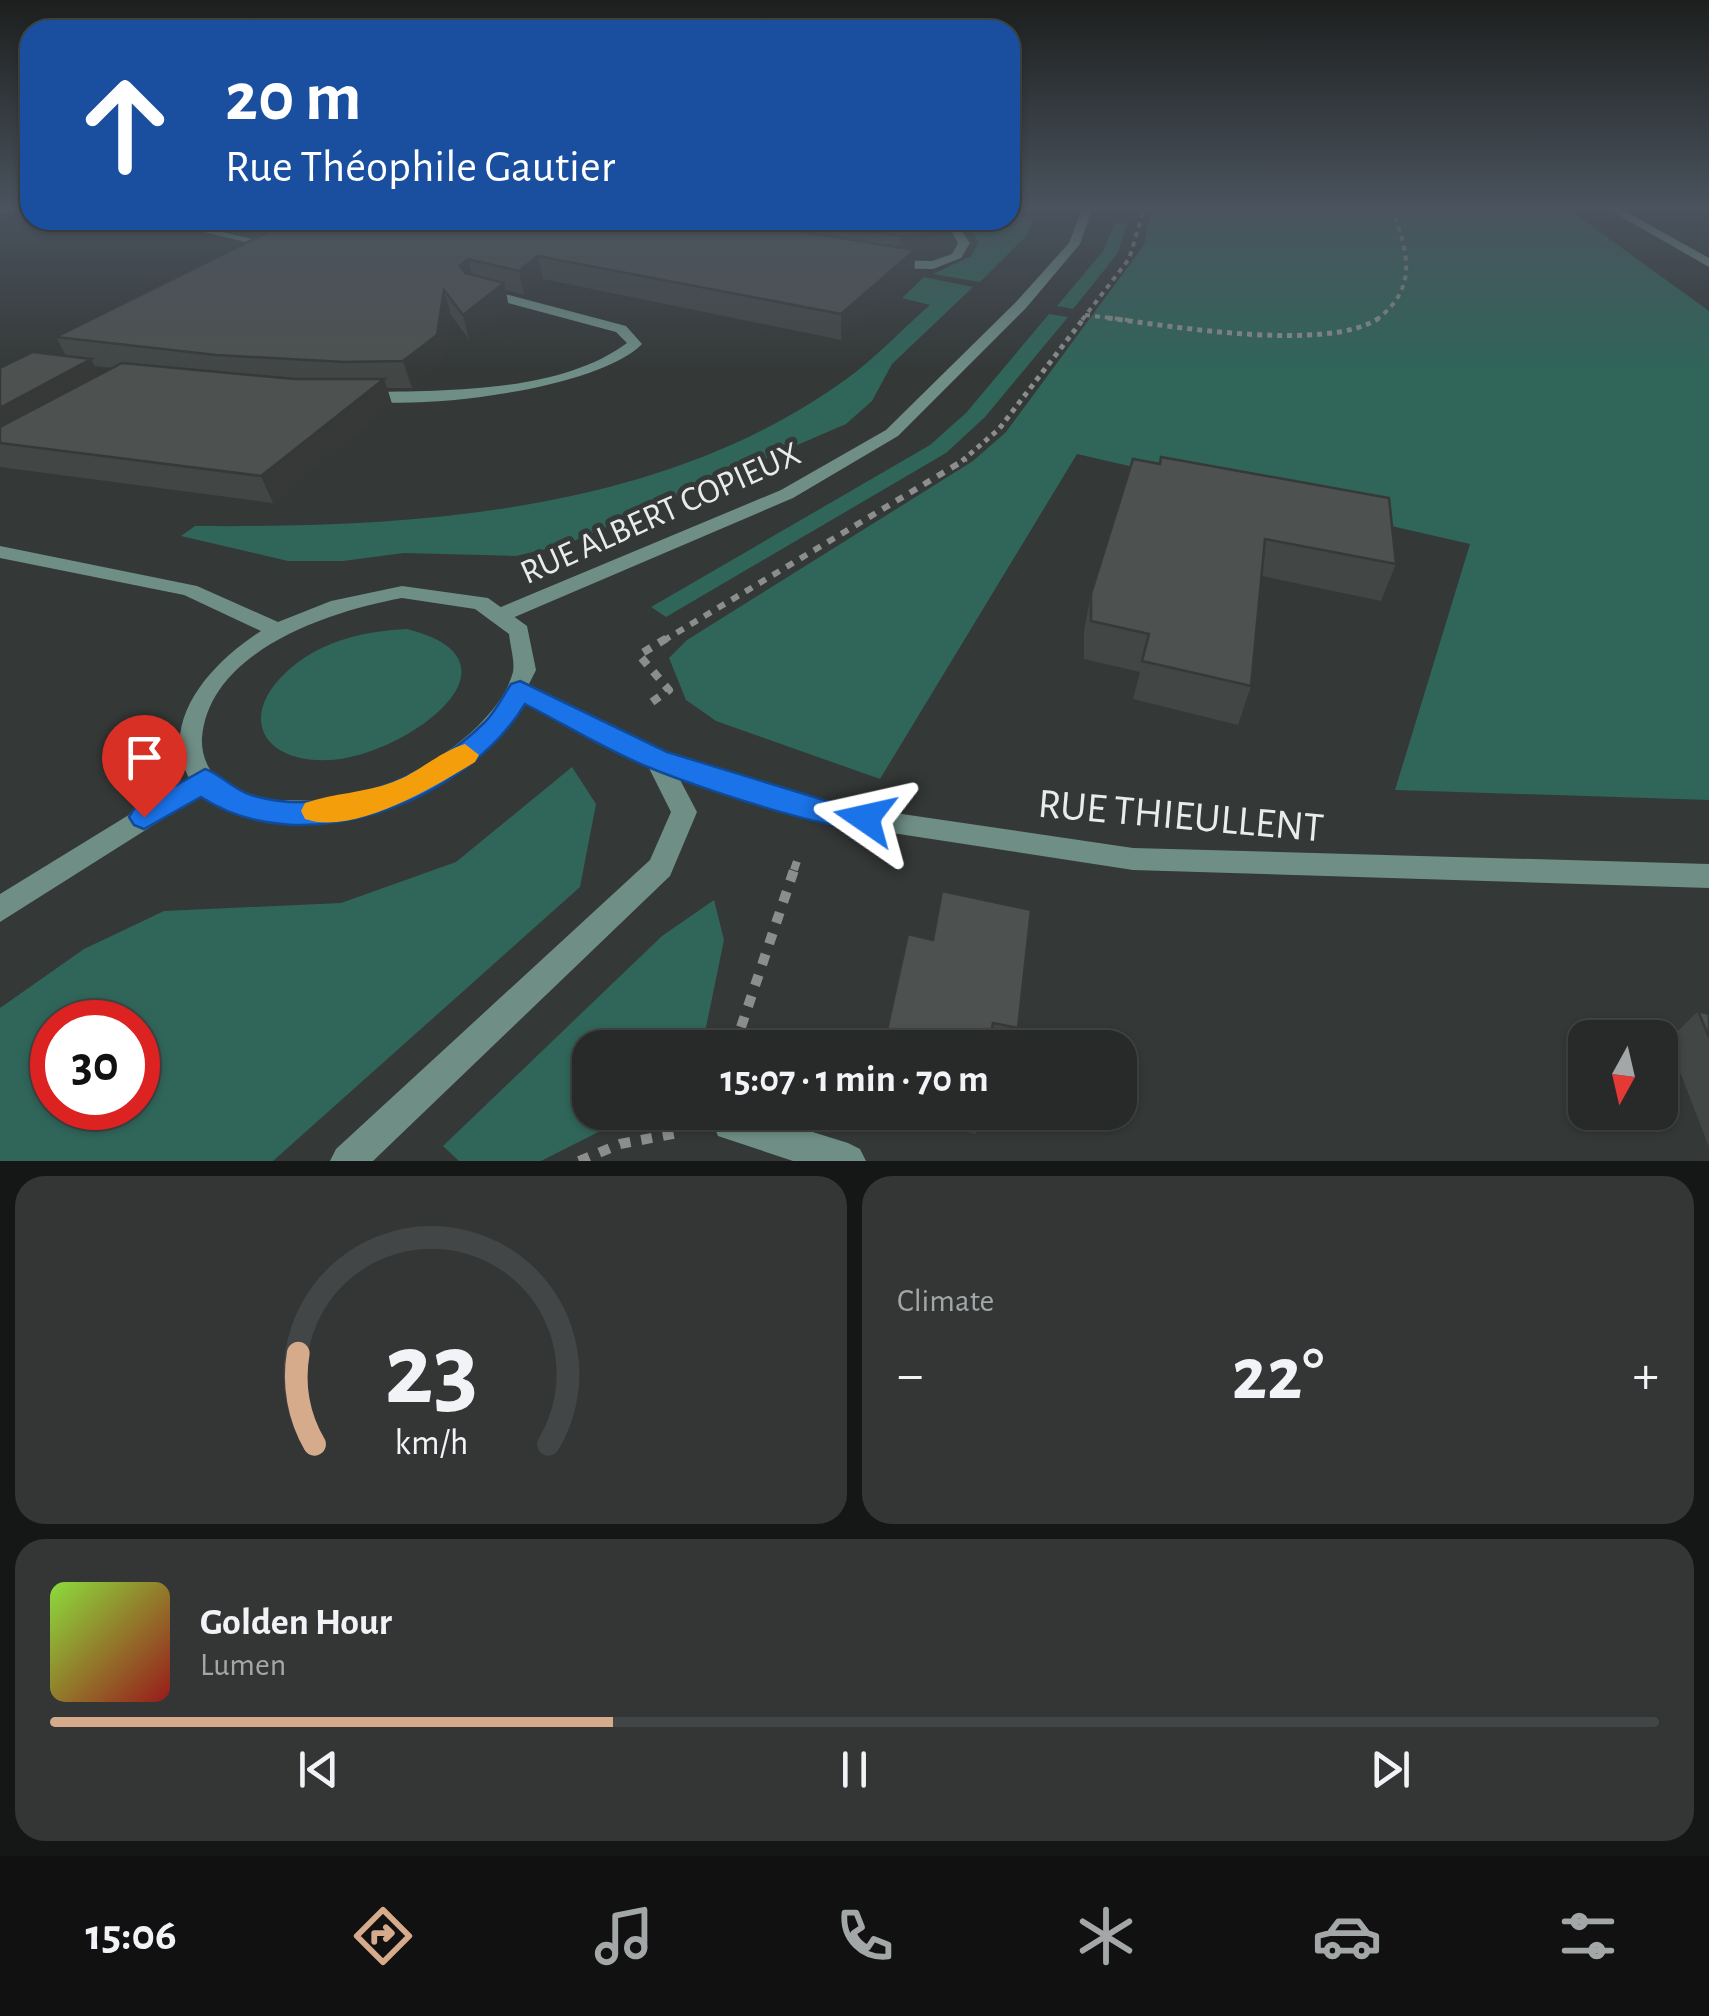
<!DOCTYPE html>
<html lang="en">
<head>
<meta charset="utf-8">
<style>
  :root { --surface:#272a29; --page:#333635; --text:#f1f3f6; --muted:#a4a7a8; --line:#434646; --accent:#d6ab8b }
  body { margin:0; font-family:"Alegreya Sans",sans-serif; background:var(--page); color:var(--text); height:100vh; display:flex; flex-direction:column; font-size:38px; white-space:nowrap }
  * { box-sizing:border-box; margin:0 }
  p { font-size:32px; color:var(--muted) }
  .icon { flex:none; width:55px; height:55px; fill:none; stroke:currentColor; stroke-width:2; stroke-linecap:round; stroke-linejoin:round }
  .map { position:relative; height:1161px; overflow:hidden }
  .details { display:flex; flex-direction:column; gap:15px; padding:15px; background:#151717; flex:1 }
  .details>* { flex:none }
  .top-card { position:absolute; left:20px; top:20px; width:1000px; height:210px; border-radius:30px; box-shadow:0 2px 8px #0004,0 0 0 2px var(--line); background:#1a4fa0; color:#fff; overflow:hidden }
  .needle { width:65px; rotate:188deg }
  .tools { position:absolute; left:1568px; top:1020px; display:grid; gap:20px }
  .tools a { display:grid; place-items:center; width:110px; height:110px; border-radius:20px; background:var(--surface); box-shadow:0 2px 8px #0004,0 0 0 2px var(--line); font-size:50px }
  .speed { position:absolute; left:30px; top:1000px; display:flex; gap:20px; font-size:50px; font-weight:700; text-align:center }
  .speed>* { display:grid; place-content:center; width:130px; height:130px; border-radius:50%; background:var(--surface); box-shadow:0 2px 8px #0004,0 0 0 2px var(--line); line-height:1 }
  .speed .limit { border:15px solid #d22; background:#fff; color:#111 }
  .pin { position:absolute; display:grid; place-items:center; width:85px; height:85px; color:#fff; margin:-102px -42px; border-radius:50% 50% 50% 0; rotate:-45deg; box-shadow:0 0 10px #0007 }
  .pin .icon { rotate:45deg }
  .me { position:absolute; width:110px; margin:-55px; rotate:281deg; stroke-linejoin:round; filter:drop-shadow(0 0 8px #0008) }
  .turn { display:flex; align-items:center; gap:35px; height:210px; padding:0 40px; font-size:45px }
  .turn .icon { width:130px; height:130px; stroke-width:2.5 }
  .turn b { display:block; font-size:70px; line-height:85px }
  .big { font-size:75px; font-weight:700; line-height:1.1 }
  .details .widget { flex:1; display:flex; flex-direction:column; justify-content:center; gap:15px; min-width:0; padding:0 35px; border-radius:30px; background:var(--page) }
  .details .dial { align-items:center; gap:0 }
  .dial svg { height:260px; overflow:visible; fill:none; stroke:var(--line); stroke-width:7; stroke-linecap:round; text-anchor:middle }
  .dial text { fill:var(--text); stroke:none }
  .song { display:flex; align-items:center; gap:30px }
  .cover { width:120px; height:120px; border-radius:15px; background:linear-gradient(135deg,hsl(90 70% 55%),hsl(0 70% 35%)) }
  .played { height:10px; border-radius:5px; background:linear-gradient(90deg,var(--accent) 35%,var(--line) 35%) }
  .keys { display:flex; justify-content:space-around; direction:ltr }
  .heat { display:flex; justify-content:space-between; align-items:center; font-size:55px; direction:ltr }
  .details .tiles { flex:1; display:grid; gap:15px; grid-template-columns:1fr 1fr }
  .widget:last-child { grid-column:span 2 }
  .trip { position:absolute; left:572px; top:1030px; width:565px; height:100px; border-radius:30px; background:var(--surface); box-shadow:0 2px 8px #0004,0 0 0 2px var(--line); font-weight:700; line-height:100px; text-align:center }
  .tabs { display:flex; height:160px; justify-content:space-around; align-items:center; background:#101110; color:var(--muted) }
  .tabs .icon { width:70px; height:70px }
  .tabs .selected { color:var(--accent) }
  .tabs b { font-size:45px; color:var(--text) }
  .map>svg:first-child { display:block }
</style>
</head>
<body>
<div class="map">
<svg width="1709" height="1161" viewBox="0 0 1709 1161">
  <rect width="100%" height="100%" fill="#343837"/>
  <!-- green -->
  <path fill="#306559" fill-rule="evenodd" d="M1151,209H1568L1709,311V800L1395,790L1470,544L1077,454L880,779L716,721L686,700L669,658L687,640L973,461L1006,432L1144,245Z
    M1010,212L1034,219L1026,236L980,282L933,274L971,256L979,242L965,223L968,220H1010Z
    M1115,223L1127,224L1118,253L1073,309L1057,306L1103,251Z
    M924,277L973,287L892,364L872,401L846,424L567,544L516,556L404,553L343,561H288L181,536L195,526C414,528 660,513 845,380C875,359 902,329 930,305L902,298Z
    M1049,314L1068,317L985,417L946,453L666,617L651,607L930,445L966,413Z
    M407,629C538,662 401,758 329,760C259,763 237,713 292,667C324,640 366,631 407,629Z
    M572,767L596,804L580,887L273,1161H0V1008L84,949L164,911L341,903L456,862ZM52,1022H138V1108H52Z
    M714,900L724,940L702,1047L590,1048V1112L636,1113L541,1161H459L443,1146L662,936Z"/>
  <g fill="none" stroke-linecap="round" stroke-linejoin="round">
    <!-- path-far4 -->
    <path stroke="#8b8e8d" stroke-width="4" stroke-dasharray="5 5" stroke-linecap="butt" d="M1085,315L1128,320
      M1082,320L1129,259L1144,209
      M1376,320C1419,288 1408,253 1392,209"/>
    <!-- path-far3 -->
    <path stroke="#8b8e8d" stroke-width="5" stroke-dasharray="5 5" stroke-linecap="butt" d="M1108,318C1170,326 1328,353 1379,318
      M962,461L999,429L1084,318"/>
    <!-- path-far2 -->
    <path stroke="#8b8e8d" stroke-width="6" stroke-dasharray="8 8" stroke-linecap="butt" d="M663,641L966,459"/>
    <!-- path-far1 -->
    <path stroke="#8b8e8d" stroke-width="8" stroke-dasharray="9 9" stroke-linecap="butt" d="M652,702L669,690L639,655L667,638
      M794,870L799,855"/>
    <!-- path -->
    <path stroke="#8b8e8d" stroke-width="10" stroke-dasharray="11 11" stroke-linecap="butt" d="M734,1048L795,867
      M579,1161L620,1144L678,1133"/>
    <!-- service -->
    <path fill="#6f8e86" fill-rule="evenodd" d="M0,209H17L0,215Z
      M1608,209H1621L1709,258V267Z
      M154,220H173L281,246L275,249Z
      M952,220H962L960,229L970,243L961,258L933,269L887,268L881,264L887,260L932,261L952,254L958,243L950,229Z
      M718,1112H748L848,1143L860,1149L866,1161H793L718,1136L713,1124Z"/>
    <!-- minor -->
    <path fill="#6f8e86" fill-rule="evenodd" d="M1082,209H1092L1080,244L1026,308L898,436L793,498L510,619H496L493,614L496,609L781,490L886,430L1016,302L1069,243Z
      M482,288L626,326L642,344C598,389 421,411 359,400L356,397L364,392C444,391 560,393 627,343L616,332L478,295V289Z
      M521,682L665,753L827,803L1133,848L1709,864V888L1133,870L827,823L678,776L697,812L670,876L373,1161H330L336,1149L650,860L671,812L648,766L513,696L510,690L513,684Z"/>
    <!-- tertiary -->
    <path fill="#6f8e86" fill-rule="evenodd" d="M0,546L197,586L278,622L331,601L402,586L488,598L527,626L536,670L511,720L468,763L411,797L336,821L268,820L222,808L201,795L0,922V894L189,778C157,719 215,660 261,631L184,595L0,558ZM402,598L475,609L509,634C510,645 515,661 513,672C497,733 393,794 334,800C319,802 303,800 288,800C268,800 247,799 229,788C211,778 201,758 202,738C209,650 331,611 402,598Z"/>
  </g>
  <!-- wall -->
  <path fill="#424645" fill-rule="evenodd" d="M310,220H946L945,240L940,244V253L936,255L915,257L914,273L841,340L543,279L524,295L505,290L509,307L469,340L451,315L444,361L412,388H387L392,404L273,503L0,467V368L66,356L56,337L311,224ZM95,366L112,368L99,375Z
    M1160,464L1396,564L1381,601L1262,576L1251,686L1238,725L1133,699L1140,672L1084,659V631L1091,594Z
    M908,934L1018,1028L1014,1048H883Z
    M1698,1011L1709,1014V1147L1668,1041Z
    M878,1112H980L976,1134Z"/>
  <!-- shaded-wall -->
  <path fill="#363938" d="M310,220H372L314,234Z
    M944,220H946L945,240L940,244V253L936,255L915,257L914,273L841,340V314L899,258L900,236L932,229Z
    M538,256L543,279L524,295L519,271Z
    M468,259L474,283L460,266Z
    M504,283L509,307L469,340L463,315Z
    M444,290L451,315L444,361L412,388L403,361Z
    M91,359L103,383L0,442V408Z
    M384,379L392,404L273,503L261,476Z"/>
  <!-- building -->
  <path fill="#4d5150" stroke="#363938" stroke-width="2.5" d="M348,220H730L915,250L841,314L538,256L519,271L468,259L460,266L465,273L504,283L463,315L444,290L437,335L403,361L344,362L216,355L56,337L278,227Z
    M802,220H944L932,229L941,230L938,233L900,236Z
    M33,352L91,359L0,408V368Z
    M122,363L295,379H384L261,476L0,443V427Z
    M1161,457L1389,498L1396,564L1265,539L1251,686L1142,661L1149,634L1091,621V594L1133,459L1160,464Z
    M942,891L1031,910L1018,1028L993,1023L989,1048H883L908,934L933,940Z
    M1698,1011L1709,1014V1037Z"/>
  <!-- sky -->
  <linearGradient id="sky" x2="0" y2="1"><stop stop-color="#1d1f1e"/><stop offset="0.56" stop-color="#4a535e"/><stop offset="1" stop-color="#4a535e" stop-opacity="0"/></linearGradient>
  <rect width="1709" height="372" fill="url(#sky)"/>
  <!-- route -->
  <path fill="#1a73e8" stroke="#114b97" stroke-width="2.5" d="M520,681L667,752L827,801L876,810L880,818L876,827C843,838 686,783 648,767C606,750 566,725 525,704C465,802 304,864 201,797L144,829L134,825L129,817L134,809L205,769C221,774 232,789 251,795C330,819 429,778 485,722C496,711 503,696 511,684Z"/>
  <!-- slow -->
  <path fill="#f59e0b" d="M465,744L479,755L475,762C434,787 354,836 305,819L301,811L305,803C334,793 364,793 393,782C418,773 439,752 465,744Z"/>
  <g text-anchor="middle" stroke-width="10" stroke-linejoin="round" paint-order="stroke">
    <!-- street labels -->
    <g font-size="35" fill="#eaeceb" stroke="#343837">
      <text transform="translate(660 512) rotate(-24)" y="12">RUE ALBERT COPIEUX</text>
    </g>
    <!-- near-street labels -->
    <g font-size="42" fill="#eaeceb" stroke="#343837">
      <text transform="translate(1181 814) rotate(5)" y="15">RUE THIEULLENT</text>
    </g>
  </g>
</svg>
<div class="tools">
<a><svg class="needle" viewBox="-14 -14 28 28"><path d="M0-13l5 13h-10z" fill="#e53935"/><path d="M0 13l5-13h-10z" fill="#a4a7a8"/></svg></a>
</div>
<div class="speed"><div class="limit">30</div></div>
<div class="pin" style="left:144px;top:817px;background:#d93025"><svg class="icon" aria-label="arrive" viewBox="0 0 24 24"><path d="M6 21V4h12l-3 4 3 4H6"/></svg></div>
<svg class="me" style="left:865px;top:818px" viewBox="-20 -20 40 40"><path d="M0-17L14 15 0 8-14 15z" fill="#1a73e8" stroke="#fff" stroke-width="4"/></svg>
<div class="trip">15:07 · 1 min · 70 m</div>
<div class="top-card">
<div class="turn"><svg class="icon" aria-label="ahead" viewBox="0 0 24 24"><path d="M12 20V5M6 11l6-6 6 6"/></svg><div><b>20 m</b>Rue Théophile Gautier</div></div>
</div>
</div>
<section class="details">
<div class="tiles">
<div class="widget dial"><svg viewBox="0 0 100 80">
<path d="M14 69A42 42 0 1 1 86 69"/>
<path d="M14 69A42 42 0 0 1 9 41" stroke="#d6ab8b"/>
<text x="50" y="56" font-size="32" font-weight="700">23</text>
<text x="50" y="72" font-size="11">km/h</text>
</svg></div>
<div class="widget"><p>Climate</p>
<div class="heat"><a>−</a><b class="big">22°</b><a>+</a></div>
</div>
<div class="widget">
<div class="song"><i class="cover"></i><div><b>Golden Hour</b><p>Lumen</p></div></div>
<div class="played"></div>
<div class="keys"><svg class="icon" aria-label="previous" viewBox="0 0 24 24"><path d="M18 5L8 12l10 7zM5 5v14"/></svg><svg class="icon" aria-label="pause" viewBox="0 0 24 24"><path d="M8 5v14M16 5v14"/></svg><svg class="icon" aria-label="next" viewBox="0 0 24 24"><path d="M6 5l10 7-10 7zM19 5v14"/></svg></div>
</div>
</div>
</section>
<nav class="tabs">
<b>15:06</b>
<svg class="icon selected" aria-label="directions" viewBox="0 0 24 24"><path d="M12 3l9 9-9 9-9-9zM9 14v-3h6M13 9l2 2-2 2"/></svg>
<svg class="icon" aria-label="music" viewBox="0 0 24 24"><path d="M9 18V5l10-2v13"/><circle cx="6" cy="18" r="3"/><circle cx="16" cy="16" r="3"/></svg>
<svg class="icon" aria-label="phone" viewBox="0 0 24 24"><path d="M5 4h4l2 5-3 2q2 4 5 5l2-3 5 2v4C11 20 4 13 5 4z"/></svg>
<svg class="icon" aria-label="climate" viewBox="0 0 24 24"><path d="M12 3v18M4 7l16 10M4 17L20 7"/></svg>
<svg class="icon" aria-label="car" viewBox="0 0 24 24"><path d="M5 17H2v-5l4-1 3-4h7l3 4 3 1v5h-3M9 17h6M6 11h13"/><circle cx="7" cy="17" r="2"/><circle cx="17" cy="17" r="2"/></svg>
<svg class="icon" aria-label="filters" viewBox="0 0 24 24"><path d="M4 7h16M4 17h16"/><circle cx="9" cy="7" r="2"/><circle cx="15" cy="17" r="2"/></svg>
</nav>
</body>
</html>
